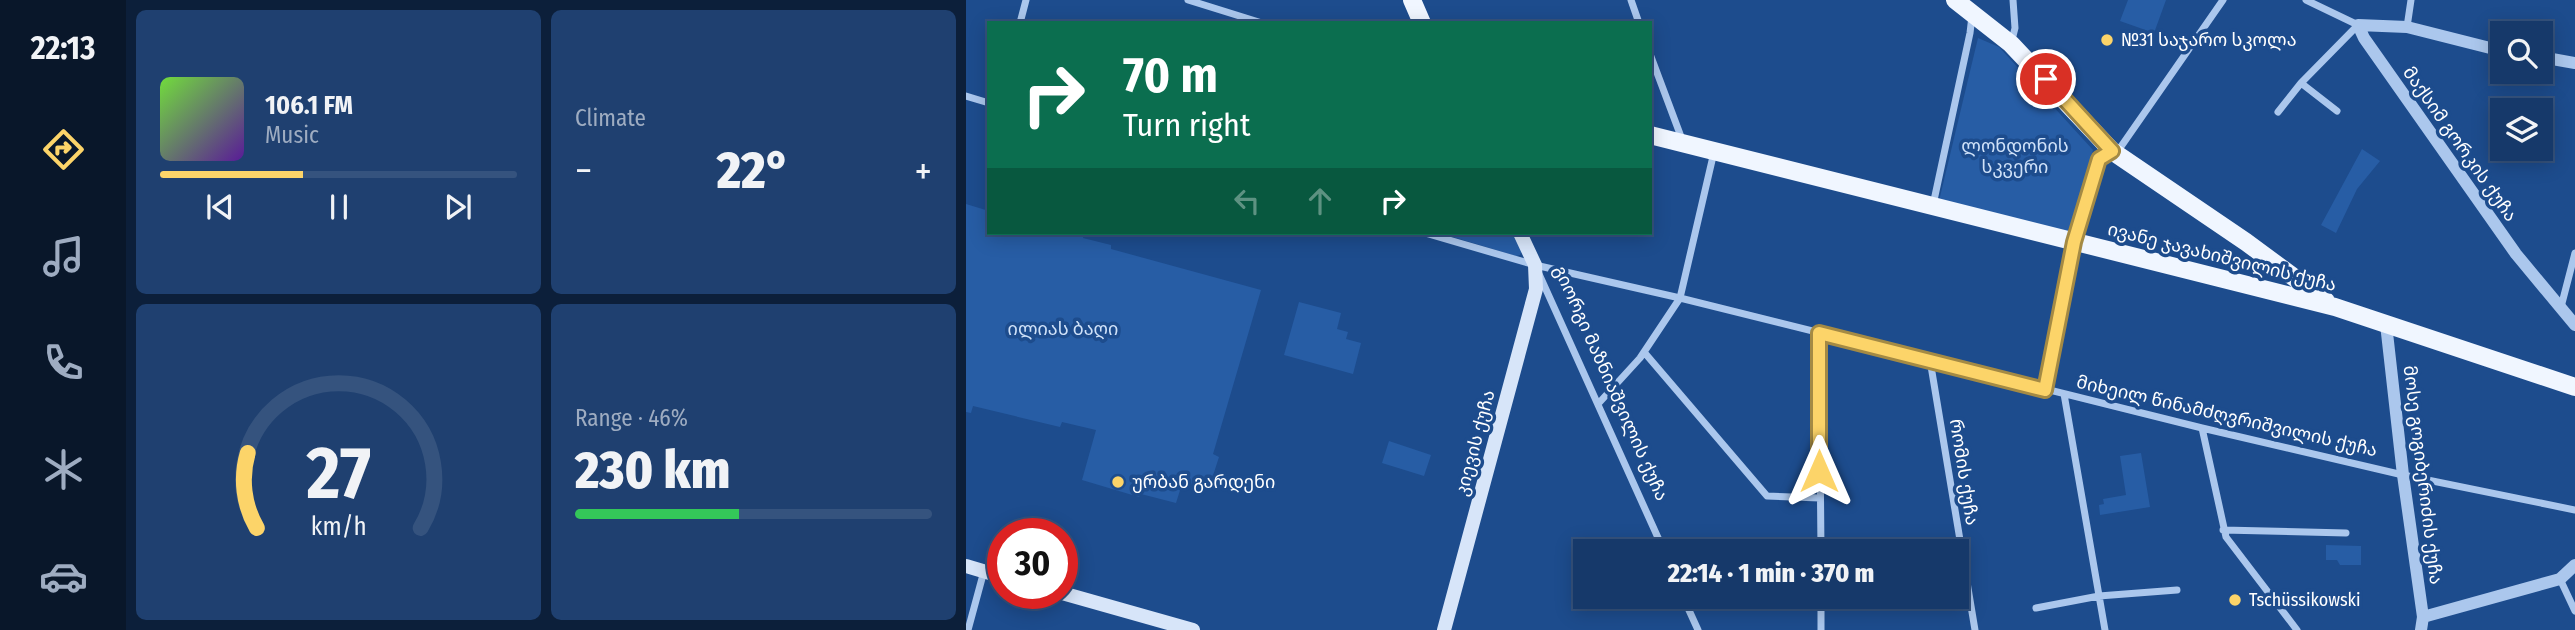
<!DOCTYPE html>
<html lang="en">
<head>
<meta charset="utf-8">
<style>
  :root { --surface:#16396a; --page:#1f4070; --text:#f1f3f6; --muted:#9eacc1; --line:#35537e; --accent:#fcd469 }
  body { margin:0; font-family:"Fira Sans Condensed","Noto Sans Georgian",sans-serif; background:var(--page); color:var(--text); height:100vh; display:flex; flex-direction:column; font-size:26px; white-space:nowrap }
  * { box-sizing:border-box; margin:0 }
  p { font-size:23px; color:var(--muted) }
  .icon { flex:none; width:38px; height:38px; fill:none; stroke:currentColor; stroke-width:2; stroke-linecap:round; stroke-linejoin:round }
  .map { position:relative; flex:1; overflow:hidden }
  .panel { display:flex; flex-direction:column; gap:10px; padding:10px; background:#0c1f3a; width:840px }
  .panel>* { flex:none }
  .hud { position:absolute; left:21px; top:21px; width:665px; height:214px; border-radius:0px; box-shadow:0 4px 18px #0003,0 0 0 2px var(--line); background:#0b6e4f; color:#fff; overflow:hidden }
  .controls { position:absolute; left:1524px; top:21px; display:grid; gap:14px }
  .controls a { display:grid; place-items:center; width:63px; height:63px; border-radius:0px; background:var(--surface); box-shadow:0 4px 18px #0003,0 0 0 2px var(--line); font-size:35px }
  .speed { position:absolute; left:21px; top:518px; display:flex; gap:14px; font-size:35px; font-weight:700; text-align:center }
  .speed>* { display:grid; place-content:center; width:91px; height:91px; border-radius:50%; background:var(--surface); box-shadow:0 4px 18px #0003,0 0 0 2px var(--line); line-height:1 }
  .speed .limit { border:10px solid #d22; background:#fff; color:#111 }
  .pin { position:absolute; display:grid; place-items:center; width:60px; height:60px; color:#fff; margin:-30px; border:4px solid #fff; border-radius:50%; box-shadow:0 2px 7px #0007 }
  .me { position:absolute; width:77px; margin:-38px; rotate:0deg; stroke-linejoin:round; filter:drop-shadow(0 0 5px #0008) }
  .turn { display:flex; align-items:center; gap:24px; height:147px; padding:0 21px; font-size:32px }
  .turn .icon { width:91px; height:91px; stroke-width:2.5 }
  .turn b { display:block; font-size:49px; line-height:60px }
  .lanes { display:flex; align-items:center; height:66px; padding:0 21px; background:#0003; justify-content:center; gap:35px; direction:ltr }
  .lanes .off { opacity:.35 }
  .big { font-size:52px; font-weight:800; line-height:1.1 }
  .panel .widget { flex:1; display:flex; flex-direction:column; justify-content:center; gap:10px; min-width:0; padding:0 24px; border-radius:10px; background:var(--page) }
  .panel .dial { align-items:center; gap:0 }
  .dial svg { height:182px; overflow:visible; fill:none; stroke:var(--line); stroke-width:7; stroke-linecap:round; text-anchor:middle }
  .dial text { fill:var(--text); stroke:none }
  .song { display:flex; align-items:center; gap:21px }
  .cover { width:84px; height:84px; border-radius:10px; background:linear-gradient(135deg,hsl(100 70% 55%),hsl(270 70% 35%)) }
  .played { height:7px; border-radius:4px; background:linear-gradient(90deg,var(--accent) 40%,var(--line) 40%) }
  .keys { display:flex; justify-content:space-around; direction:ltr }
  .heat { display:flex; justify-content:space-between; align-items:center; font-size:38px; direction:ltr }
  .charge { height:10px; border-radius:5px; background:linear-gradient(90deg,#34c759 46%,var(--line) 0) }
  .panel .tiles { flex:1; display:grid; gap:10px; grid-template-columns:repeat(2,1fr) }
  .trip { position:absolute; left:607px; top:539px; width:396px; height:70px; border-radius:0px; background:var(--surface); box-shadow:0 4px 18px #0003,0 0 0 2px var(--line); font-weight:800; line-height:70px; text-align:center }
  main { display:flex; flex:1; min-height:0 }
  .dock { display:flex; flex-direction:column; width:126px; justify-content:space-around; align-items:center; background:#09172a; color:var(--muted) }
  .dock .icon { width:49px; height:49px }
  .dock .selected { color:var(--accent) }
  .dock b { font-size:32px; color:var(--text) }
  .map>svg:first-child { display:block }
</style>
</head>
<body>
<main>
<nav class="dock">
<b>22:13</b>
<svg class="icon selected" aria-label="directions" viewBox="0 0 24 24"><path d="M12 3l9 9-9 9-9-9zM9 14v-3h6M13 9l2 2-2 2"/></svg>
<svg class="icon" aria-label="music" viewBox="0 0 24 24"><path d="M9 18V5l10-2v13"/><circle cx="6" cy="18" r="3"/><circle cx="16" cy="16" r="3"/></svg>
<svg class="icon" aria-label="phone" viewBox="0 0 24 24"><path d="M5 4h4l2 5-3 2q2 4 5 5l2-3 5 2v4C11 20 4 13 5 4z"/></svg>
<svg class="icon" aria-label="climate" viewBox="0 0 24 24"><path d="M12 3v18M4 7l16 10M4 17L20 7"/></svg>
<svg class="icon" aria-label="car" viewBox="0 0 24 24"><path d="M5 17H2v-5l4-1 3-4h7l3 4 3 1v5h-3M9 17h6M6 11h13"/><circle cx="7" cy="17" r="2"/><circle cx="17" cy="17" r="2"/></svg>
</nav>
<section class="panel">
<div class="tiles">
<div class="widget">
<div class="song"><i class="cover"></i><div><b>106.1 FM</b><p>Music</p></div></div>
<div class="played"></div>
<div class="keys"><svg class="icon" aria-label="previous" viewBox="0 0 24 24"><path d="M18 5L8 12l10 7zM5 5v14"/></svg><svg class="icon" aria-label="pause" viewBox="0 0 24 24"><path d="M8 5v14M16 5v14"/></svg><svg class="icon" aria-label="next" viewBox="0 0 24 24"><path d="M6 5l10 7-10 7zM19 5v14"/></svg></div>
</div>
<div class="widget"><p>Climate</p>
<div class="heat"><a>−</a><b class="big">22°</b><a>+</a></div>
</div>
<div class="widget dial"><svg viewBox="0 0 100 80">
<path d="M14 69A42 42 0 1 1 86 69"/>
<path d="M14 69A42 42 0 0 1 10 36" stroke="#fcd469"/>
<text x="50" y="56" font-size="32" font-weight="700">27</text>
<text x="50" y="72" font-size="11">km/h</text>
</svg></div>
<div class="widget"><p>Range · 46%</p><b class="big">230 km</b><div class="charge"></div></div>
</div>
</section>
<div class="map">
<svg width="1609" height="630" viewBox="0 0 1609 630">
  <rect width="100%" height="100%" fill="#1d4c8d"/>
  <!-- green -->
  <path fill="#275da5" d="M1162,0H1200L1188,33L1154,21Z
    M1012,38L1033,47L1127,150L1102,235L973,201Z
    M1396,149L1414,161L1391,189L1370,233L1355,225Z
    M0,204L23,211V233H118L117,238L145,245V249L295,290L247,454L253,457L242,491L216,484L210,503L175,494L173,497L116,480L130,430L96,422L94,427L7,406L5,413L0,412Z
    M489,233H548L556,250L554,255L550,256L487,237Z
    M333,302L375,313L371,329L382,332L380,339L395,343L387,374L318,355Z
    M423,441L465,455L458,476L416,463Z
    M1175,453L1184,507L1134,515L1133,505L1138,504L1137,499L1160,495L1154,456Z
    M1360,545L1395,546V565H1374L1371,560H1360Z"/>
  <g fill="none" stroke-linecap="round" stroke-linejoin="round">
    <!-- minor -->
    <path stroke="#abc7ed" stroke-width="7" d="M222,0L296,23
      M665,0L673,23
      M54,23L60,0
      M1441,27L1445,0
      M1045,44L1049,28L1047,0
      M684,54L717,142
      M1335,83L1371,111
      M0,96L23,103
      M1312,112L1335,83L1392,25L1340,0
      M967,205L1004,33L1006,16
      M459,233L569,265L714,298L1236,428L1437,475L1609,510
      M573,274L698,551
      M1595,307L1609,253
      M853,333L855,551
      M678,352L801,496L854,498
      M964,360L1009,630
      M1079,390L1108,242L1133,159L1154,148L1257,0
      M1098,394L1139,630
      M632,404L674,358L714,298L748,152
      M1236,428L1260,537L1331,630
      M1257,530L1380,533
      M1594,579L1609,611
      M717,597L732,630
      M855,597V630
      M1070,608L1133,596L1211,590
      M2,630L18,571"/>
    <!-- tertiary -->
    <path stroke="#abc7ed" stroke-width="12" d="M1536,51L1441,27L1392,25L1398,38L1550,254L1609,325
      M1575,57L1609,63
      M1420,324L1437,475L1457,617L1455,630
      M1457,617L1594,579L1609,565"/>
    <!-- secondary -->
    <path stroke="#d7e5f9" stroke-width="14" d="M0,566L37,577
      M96,593L227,630
      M478,630L570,289L569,265L554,233"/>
    <!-- primary -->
    <path stroke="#f0f6ff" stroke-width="18" d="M446,0L456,23
      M989,0L1045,44L1146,151L1280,242L1360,301
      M684,135L1369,307L1609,387"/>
  </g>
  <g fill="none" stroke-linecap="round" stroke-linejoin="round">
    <defs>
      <path id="route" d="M853,471V333L1079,390L1108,242L1133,159L1146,151L1080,79"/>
    </defs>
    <!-- route casing -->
    <use href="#route" stroke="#a48a44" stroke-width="18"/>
    <!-- route -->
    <use href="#route" stroke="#fcd469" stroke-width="12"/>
  </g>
  <!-- markers -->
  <g fill="#fcd469" stroke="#1d4c8d" stroke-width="2.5">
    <circle cx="1141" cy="40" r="7"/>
    <circle cx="152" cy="482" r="7"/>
    <circle cx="1269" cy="600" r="7"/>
  </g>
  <g text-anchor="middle" stroke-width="7" stroke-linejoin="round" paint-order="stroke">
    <!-- poi labels -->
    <g font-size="18" fill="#fff" stroke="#1d4c8d" text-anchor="start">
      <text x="1155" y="46">№31 საჯარო სკოლა</text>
      <text x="166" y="488">ურბან გარდენი</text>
      <text x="1283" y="606">Tschüssikowski</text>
    </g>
    <!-- street labels -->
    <g font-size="18" fill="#fff" stroke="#1d4c8d">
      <text transform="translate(1494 144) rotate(55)" y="6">მაქსიმ გორკის ქუჩა</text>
      <text transform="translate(1256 257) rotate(14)" y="6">ივანე ჯავახიშვილის ქუჩა</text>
      <text transform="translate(645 383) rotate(66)" y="6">გიორგი მაზნიაშვილის ქუჩა</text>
      <text transform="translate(1261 416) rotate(13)" y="6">მიხეილ წინამძღვრიშვილის ქუჩა</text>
      <text transform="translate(509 443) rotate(-75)" y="6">კიევის ქუჩა</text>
      <text transform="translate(998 472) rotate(81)" y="6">რომის ქუჩა</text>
      <text transform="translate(1457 475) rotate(83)" y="6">მოსე გოგიბერიძის ქუჩა</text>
    </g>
    <!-- park labels -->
    <g font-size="18" fill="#d0e2f9" stroke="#1d4c8d">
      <text x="1049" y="152">ლონდონის<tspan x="1049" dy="21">სკვერი</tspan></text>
      <text x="97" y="335">ილიას ბაღი</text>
    </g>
  </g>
</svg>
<div class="controls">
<a><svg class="icon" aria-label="search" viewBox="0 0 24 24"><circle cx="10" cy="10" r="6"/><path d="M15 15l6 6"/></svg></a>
<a><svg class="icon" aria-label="layers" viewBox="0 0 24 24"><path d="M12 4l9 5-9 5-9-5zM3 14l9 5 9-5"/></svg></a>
</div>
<div class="speed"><div class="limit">30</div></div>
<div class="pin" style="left:1080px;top:79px;background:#d93025"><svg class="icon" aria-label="arrive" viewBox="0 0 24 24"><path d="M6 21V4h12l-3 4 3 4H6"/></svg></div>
<svg class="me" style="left:853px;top:471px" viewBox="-20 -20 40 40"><path d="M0-17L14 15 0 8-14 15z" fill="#fcd469" stroke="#fff" stroke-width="4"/></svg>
<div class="trip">22:14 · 1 min · 370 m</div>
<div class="hud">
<div class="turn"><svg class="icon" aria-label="right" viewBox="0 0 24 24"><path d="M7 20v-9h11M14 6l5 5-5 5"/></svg><div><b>70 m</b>Turn right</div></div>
<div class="lanes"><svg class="icon off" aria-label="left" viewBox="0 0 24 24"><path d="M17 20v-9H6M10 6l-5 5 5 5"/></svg><svg class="icon off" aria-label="ahead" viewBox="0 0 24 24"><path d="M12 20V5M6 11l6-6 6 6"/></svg><svg class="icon" aria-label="right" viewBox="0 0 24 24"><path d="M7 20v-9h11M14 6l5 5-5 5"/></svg></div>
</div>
</div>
</main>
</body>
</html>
